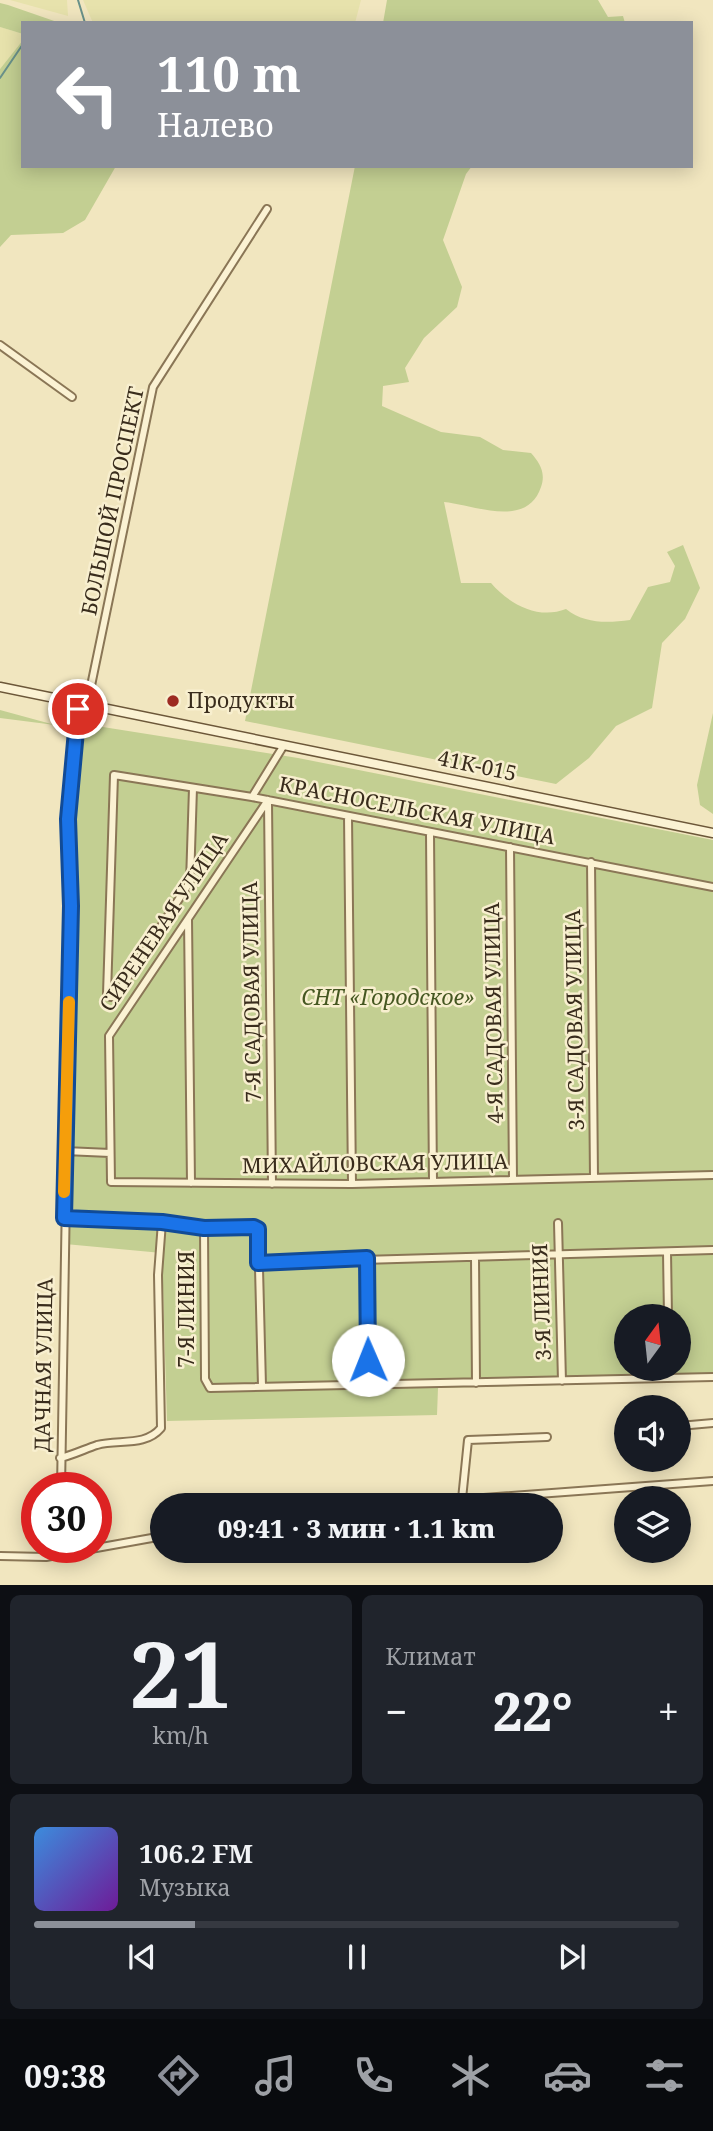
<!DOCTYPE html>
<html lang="ru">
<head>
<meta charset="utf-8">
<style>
  :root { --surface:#171b24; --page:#20242c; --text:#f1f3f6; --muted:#9ea1a6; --line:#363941; --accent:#8c9099 }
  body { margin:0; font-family:"Noto Serif",serif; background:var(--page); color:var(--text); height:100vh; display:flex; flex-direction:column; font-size:26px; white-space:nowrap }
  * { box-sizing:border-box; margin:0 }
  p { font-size:23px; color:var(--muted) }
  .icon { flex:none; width:38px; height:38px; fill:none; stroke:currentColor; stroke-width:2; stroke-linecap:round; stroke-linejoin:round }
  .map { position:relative; height:1585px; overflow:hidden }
  .sheet { display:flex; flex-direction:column; gap:10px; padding:10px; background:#0d0f14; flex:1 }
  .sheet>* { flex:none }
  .top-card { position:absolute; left:21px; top:21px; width:672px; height:147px; border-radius:0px; box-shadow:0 4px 18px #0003; background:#8c9099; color:#fff; overflow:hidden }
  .needle { width:46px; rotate:15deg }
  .fabs { position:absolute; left:614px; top:1304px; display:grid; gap:14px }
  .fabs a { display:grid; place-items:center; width:77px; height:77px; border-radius:50%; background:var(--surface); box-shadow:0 4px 18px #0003; font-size:35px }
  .speed { position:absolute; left:21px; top:1472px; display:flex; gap:14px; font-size:35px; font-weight:700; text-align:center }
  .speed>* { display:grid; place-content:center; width:91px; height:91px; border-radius:50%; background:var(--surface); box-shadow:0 4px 18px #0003; line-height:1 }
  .speed .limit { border:10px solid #d22; background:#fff; color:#111 }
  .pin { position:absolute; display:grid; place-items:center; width:60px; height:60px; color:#fff; margin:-30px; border:4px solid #fff; border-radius:50%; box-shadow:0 2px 7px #0007 }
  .me { position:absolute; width:77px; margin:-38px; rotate:359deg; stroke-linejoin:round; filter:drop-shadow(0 0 5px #0008) }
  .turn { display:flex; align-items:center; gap:24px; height:147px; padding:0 21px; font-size:32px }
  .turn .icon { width:91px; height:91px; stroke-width:2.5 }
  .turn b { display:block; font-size:49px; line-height:60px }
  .big { font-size:52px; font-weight:800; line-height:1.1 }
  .sheet .card { flex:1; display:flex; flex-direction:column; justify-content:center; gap:10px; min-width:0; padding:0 24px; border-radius:10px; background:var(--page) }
  .sheet .dial { align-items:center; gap:0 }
  .dial b { font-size:91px; line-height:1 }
  .song { display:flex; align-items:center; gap:21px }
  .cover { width:84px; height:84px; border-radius:10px; background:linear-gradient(135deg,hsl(210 70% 55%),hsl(280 70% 35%)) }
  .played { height:7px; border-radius:4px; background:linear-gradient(90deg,var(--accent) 25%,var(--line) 25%) }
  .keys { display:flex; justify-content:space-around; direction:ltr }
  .heat { display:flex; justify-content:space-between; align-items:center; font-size:38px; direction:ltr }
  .sheet .tiles { flex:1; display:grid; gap:10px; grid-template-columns:1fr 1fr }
  .card:last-child { grid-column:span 2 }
  .trip { position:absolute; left:150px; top:1493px; width:413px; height:70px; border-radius:35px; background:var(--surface); box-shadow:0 4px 18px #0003; font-weight:800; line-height:70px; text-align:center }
  .tab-bar { display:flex; height:112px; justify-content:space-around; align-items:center; background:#090b0e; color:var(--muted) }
  .tab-bar .icon { width:49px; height:49px }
  .tab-bar .current { color:var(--accent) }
  .tab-bar b { font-size:32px; color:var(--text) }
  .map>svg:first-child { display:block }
</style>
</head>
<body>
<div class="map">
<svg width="713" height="1585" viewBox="0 0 713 1585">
  <rect width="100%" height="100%" fill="#f1e6bf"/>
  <!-- farmland -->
  <path fill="#e7e2ac" d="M10,0H67L68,16Z
    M83,0H361L355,23H93Z
    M0,27L23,34V40L0,69Z"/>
  <!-- green -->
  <path fill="#c3cf92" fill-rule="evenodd" d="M387,0H598L608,17L623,16L625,23H383Z
    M0,3L8,5L60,23H23V34L0,27Z
    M23,40V166H116L85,220L63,233L11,235L0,247V69Z
    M355,166H472L466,174L443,240L462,287L457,307L424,338L405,368L409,382L383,386L382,406L441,432L480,437L503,450L531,453C540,463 546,473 541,487C527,529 475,505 444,502L461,583H491C509,604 538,620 566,609C585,624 607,623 630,620L648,587L670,582L675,566L667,552L683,545L700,588L685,619L662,643L652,708L616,726L589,758L556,784L245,721Z
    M0,710L55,725L0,718Z
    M713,713V814L700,805L697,785Z
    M84,724L298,758L713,840V1381L438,1388L437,1415L167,1421L162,1253L65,1244L76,815ZM626,1316H679V1368H626Z"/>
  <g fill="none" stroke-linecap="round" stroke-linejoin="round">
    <!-- stream -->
    <path stroke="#69918a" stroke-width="2" d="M78,0L85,23
      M0,78L23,44"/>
    <defs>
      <path id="street" d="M0,345L72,397
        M87,705L153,387L267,209
        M193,788L190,882L115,997H110L107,994L114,775L252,797L713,887
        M252,797L284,745
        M268,800L109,1036L111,1182L352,1184L713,1175
        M268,802L272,1184
        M348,816L352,1184
        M430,834L433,1181
        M510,847L513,1179
        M591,862L594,1178
        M188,919L191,1183
        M65,1151L110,1153
        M64,1218L162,1222L204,1228L250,1226L258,1229L262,1386
        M558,1223L562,1381
        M204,1228L205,1379L210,1388L713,1377
        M667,1252L668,1316
        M475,1257L476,1383
        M367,1258L368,1383
        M258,1263L713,1250
        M679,1426L713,1423
        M60,1458C73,1455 85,1449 97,1445C119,1439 145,1447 161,1428L158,1275L162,1222
        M61,1488L71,906L68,819L78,703
        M462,1499L468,1440L547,1437
        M390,1505L713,1481
        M0,1556L46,1557L163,1536"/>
      <path id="secondary" d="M0,687L713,833"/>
    </defs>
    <!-- street casing -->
    <use href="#street" stroke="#8a7656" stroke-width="10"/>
    <!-- secondary casing -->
    <use href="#secondary" stroke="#6c5739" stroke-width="11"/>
    <!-- street -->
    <use href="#street" stroke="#fbf2d3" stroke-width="6"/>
    <!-- secondary -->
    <use href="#secondary" stroke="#fbf2d3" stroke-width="8"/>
  </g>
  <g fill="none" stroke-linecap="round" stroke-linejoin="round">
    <defs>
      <path id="route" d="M78,709L68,819L71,906L64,1218L162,1222L204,1228L254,1227L258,1229V1263L367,1258L368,1360"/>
    </defs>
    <!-- route casing -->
    <use href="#route" stroke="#114b97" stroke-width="18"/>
    <!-- route -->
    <use href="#route" stroke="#1a73e8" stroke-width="12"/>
    <!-- slow -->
    <path stroke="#f59e0b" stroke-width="12" d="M64,1192L69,1002"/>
  </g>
  <!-- markers -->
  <circle fill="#9d2b22" stroke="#f8efcf" stroke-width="2.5" cx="173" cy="701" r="7"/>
  <g text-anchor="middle" stroke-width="5" stroke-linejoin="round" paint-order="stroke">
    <!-- street labels -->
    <g font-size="21" fill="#392c1c" stroke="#f8efcf">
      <text transform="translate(113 501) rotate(-78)" y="7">БОЛЬШОЙ ПРОСПЕКТ</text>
      <text transform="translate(477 766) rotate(12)" y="7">41К-015</text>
      <text transform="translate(417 811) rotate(11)" y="7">КРАСНОСЕЛЬСКАЯ УЛИЦА</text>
      <text transform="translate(164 922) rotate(-56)" y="7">СИРЕНЕВАЯ УЛИЦА</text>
      <text transform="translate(252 992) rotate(-91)" y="7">7-Я САДОВАЯ УЛИЦА</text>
      <text transform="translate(494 1013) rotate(-91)" y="7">4-Я САДОВАЯ УЛИЦА</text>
      <text transform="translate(575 1020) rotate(-91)" y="7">3-Я САДОВАЯ УЛИЦА</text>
      <text transform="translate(375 1164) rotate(-1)" y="7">МИХАЙЛОВСКАЯ УЛИЦА</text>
      <text transform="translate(542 1302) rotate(-92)" y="7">3-Я ЛИНИЯ</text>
      <text transform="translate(187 1309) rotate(-90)" y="7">7-Я ЛИНИЯ</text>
      <text transform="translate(44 1365) rotate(-89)" y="7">ДАЧНАЯ УЛИЦА</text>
    </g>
    <!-- poi labels -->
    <g font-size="21" fill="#392c1c" stroke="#f8efcf" text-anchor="start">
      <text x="187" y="708">Продукты</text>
    </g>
    <!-- park labels -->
    <g font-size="21" font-style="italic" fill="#455721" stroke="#f8efcf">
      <text x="388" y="1005">СНТ «Городское»</text>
    </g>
  </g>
</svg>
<div class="fabs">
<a><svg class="needle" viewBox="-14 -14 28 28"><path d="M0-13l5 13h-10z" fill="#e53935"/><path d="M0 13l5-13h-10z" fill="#9ea1a6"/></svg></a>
<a><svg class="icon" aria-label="sound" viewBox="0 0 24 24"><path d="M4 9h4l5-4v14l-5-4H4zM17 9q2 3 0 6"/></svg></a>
<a><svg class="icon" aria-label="layers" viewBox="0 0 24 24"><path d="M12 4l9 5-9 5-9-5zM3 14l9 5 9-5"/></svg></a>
</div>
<div class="speed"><div class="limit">30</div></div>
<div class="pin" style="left:78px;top:709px;background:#d93025"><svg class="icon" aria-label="arrive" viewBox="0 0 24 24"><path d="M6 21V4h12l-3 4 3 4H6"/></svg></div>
<svg class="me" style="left:368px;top:1360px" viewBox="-20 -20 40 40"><circle r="19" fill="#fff"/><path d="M0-13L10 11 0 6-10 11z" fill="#1a73e8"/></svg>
<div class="trip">09:41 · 3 мин · 1.1 km</div>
<div class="top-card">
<div class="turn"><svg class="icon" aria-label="left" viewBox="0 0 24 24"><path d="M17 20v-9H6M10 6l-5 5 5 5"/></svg><div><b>110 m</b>Налево</div></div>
</div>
</div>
<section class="sheet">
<div class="tiles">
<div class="card dial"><b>21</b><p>km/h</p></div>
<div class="card"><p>Климат</p>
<div class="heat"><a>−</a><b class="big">22°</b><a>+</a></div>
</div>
<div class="card">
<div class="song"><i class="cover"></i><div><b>106.2 FM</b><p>Музыка</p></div></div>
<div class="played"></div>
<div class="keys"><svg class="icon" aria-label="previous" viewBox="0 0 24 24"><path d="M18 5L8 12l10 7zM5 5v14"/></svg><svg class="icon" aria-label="pause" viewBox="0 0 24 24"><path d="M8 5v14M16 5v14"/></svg><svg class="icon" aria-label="next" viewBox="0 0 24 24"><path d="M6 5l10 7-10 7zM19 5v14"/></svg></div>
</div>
</div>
</section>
<nav class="tab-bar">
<b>09:38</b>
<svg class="icon current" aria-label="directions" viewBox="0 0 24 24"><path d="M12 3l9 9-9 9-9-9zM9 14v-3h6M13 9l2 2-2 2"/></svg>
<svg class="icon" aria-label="music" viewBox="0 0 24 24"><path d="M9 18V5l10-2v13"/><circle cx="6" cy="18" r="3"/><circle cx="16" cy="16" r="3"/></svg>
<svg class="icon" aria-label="phone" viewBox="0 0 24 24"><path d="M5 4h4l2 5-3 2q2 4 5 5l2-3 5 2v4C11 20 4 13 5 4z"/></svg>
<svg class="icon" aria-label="climate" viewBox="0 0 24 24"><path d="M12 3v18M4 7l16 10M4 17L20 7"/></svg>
<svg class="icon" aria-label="car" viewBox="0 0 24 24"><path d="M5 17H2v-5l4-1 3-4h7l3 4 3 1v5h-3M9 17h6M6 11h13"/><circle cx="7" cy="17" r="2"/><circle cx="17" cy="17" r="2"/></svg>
<svg class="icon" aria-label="filters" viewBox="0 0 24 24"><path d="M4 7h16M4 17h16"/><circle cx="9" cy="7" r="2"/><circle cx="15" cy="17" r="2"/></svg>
</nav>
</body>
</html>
